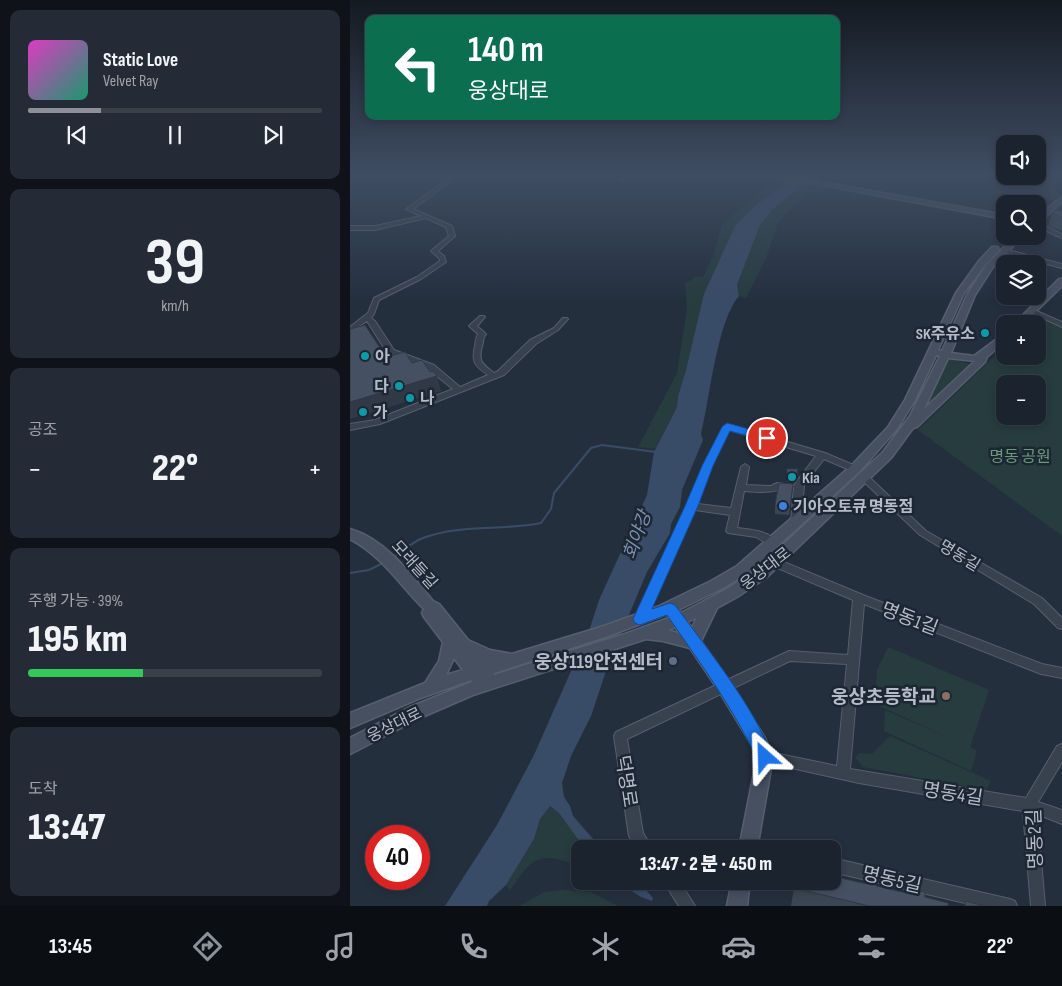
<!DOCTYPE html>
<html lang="ko">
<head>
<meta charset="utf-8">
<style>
  :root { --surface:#1b232e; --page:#242b36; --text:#f1f3f6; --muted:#a0a4aa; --line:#39404a; --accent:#8c9099 }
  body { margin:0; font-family:"Sofia Sans Condensed","Noto Sans KR",sans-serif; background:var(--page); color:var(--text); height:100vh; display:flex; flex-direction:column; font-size:19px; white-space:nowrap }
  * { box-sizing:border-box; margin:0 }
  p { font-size:16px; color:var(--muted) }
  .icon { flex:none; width:28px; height:28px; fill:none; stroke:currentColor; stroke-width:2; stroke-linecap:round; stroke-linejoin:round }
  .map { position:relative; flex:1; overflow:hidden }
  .panel { display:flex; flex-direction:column; gap:10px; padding:10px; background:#0f1319; width:350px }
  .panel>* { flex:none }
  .hud { position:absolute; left:15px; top:15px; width:475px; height:105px; border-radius:10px; box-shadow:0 2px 8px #0003,0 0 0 1px var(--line); background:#0b6e4f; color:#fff; overflow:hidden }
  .tools { position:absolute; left:646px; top:135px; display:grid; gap:10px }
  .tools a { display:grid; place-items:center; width:50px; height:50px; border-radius:10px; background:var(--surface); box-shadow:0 2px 8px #0003,0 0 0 1px var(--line); font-size:25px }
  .speed { position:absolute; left:15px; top:825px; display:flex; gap:10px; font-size:25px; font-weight:700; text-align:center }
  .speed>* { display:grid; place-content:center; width:65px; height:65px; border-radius:50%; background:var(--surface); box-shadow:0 2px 8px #0003,0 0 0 1px var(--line); line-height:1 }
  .speed .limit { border:8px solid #d22; background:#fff; color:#111 }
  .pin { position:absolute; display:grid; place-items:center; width:42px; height:42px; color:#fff; margin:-21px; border:2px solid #fff; border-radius:50%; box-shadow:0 1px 5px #0007 }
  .me { position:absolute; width:55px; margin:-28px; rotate:335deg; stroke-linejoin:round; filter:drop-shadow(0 0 4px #0008) }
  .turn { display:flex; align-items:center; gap:18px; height:105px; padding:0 20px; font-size:22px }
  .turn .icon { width:65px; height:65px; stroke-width:2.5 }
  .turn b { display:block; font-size:35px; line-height:42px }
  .big { font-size:38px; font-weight:800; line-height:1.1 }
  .panel .tile { flex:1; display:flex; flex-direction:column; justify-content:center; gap:8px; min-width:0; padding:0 18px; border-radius:10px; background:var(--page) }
  .panel .dial { align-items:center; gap:0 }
  .dial b { font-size:65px; line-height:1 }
  .song { display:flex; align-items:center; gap:15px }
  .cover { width:60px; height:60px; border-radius:8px; background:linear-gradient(135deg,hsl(310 70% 55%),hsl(160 70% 35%)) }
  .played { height:5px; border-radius:2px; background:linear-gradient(90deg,var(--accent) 25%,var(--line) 25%) }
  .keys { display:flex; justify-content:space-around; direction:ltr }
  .heat { display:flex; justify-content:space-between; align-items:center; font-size:28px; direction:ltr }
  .charge { height:8px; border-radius:4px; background:linear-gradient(90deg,#34c759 39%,var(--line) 0) }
  .trip { position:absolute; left:221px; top:840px; width:270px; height:50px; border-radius:10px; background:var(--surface); box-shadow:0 2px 8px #0003,0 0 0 1px var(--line); font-weight:800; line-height:50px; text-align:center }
  .dock { display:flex; height:80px; justify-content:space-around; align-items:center; background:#0b0e12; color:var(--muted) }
  .dock .icon { width:35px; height:35px }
  .dock .on { color:var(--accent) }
  .dock b { font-size:22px; color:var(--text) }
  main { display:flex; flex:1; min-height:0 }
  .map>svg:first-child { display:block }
</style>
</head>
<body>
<main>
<section class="panel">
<div class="tile">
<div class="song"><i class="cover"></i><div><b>Static Love</b><p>Velvet Ray</p></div></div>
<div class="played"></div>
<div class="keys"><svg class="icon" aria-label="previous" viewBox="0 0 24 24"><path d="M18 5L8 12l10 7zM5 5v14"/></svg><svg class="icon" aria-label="pause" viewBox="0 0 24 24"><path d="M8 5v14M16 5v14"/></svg><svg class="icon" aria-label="next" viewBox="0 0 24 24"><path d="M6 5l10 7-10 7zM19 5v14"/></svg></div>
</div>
<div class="tile dial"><b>39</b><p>km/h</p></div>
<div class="tile"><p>공조</p>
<div class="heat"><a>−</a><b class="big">22°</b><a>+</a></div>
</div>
<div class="tile"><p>주행 가능 · 39%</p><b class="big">195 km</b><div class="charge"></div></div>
<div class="tile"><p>도착</p><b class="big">13:47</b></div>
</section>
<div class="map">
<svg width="712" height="906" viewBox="0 0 712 906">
  <rect width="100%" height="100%" fill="#242f3e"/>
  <!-- green -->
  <path fill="#263c3f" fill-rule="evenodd" d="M706,174H712V179L704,189L712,197V211C701,207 699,193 698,183Z
    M424,181L432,183V185L419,194L385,226L366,270L328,396L327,407L305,449L288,447L327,373L337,309L335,283L342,280L344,277H353L364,254L372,224Z
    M461,185L480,188L458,194L438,212L428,223L416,258L396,298L389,296L387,285L410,225L423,209L447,190Z
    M685,316L712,327V536L568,430L655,346V356H688V324H678ZM655,384H688V416H655Z
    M598,359L624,365L578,405H577Z
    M538,647L639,690L620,747L627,751L621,771L534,731L535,710L599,738L525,704L527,670Z
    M540,736L641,781L636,790L513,767L505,757L510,753L522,754Z
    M200,806L209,813L227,838L237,849H230V867C188,850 183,857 160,891L156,885L184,839L190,819Z
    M213,890L241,892L268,906H169L194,892Z"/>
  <!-- water -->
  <path fill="#394c67" d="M451,174H476L461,185L447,190L423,209L410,225L387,285L389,296C367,321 360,398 351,434L353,440L332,490L330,507L321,524L320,533L297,572L259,662L241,716L221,756L212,783L214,797L220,806L223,816L252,849H237L227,838L209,813L200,806L190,819L184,839L156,885L139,901L137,906H95L147,825L184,755L240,628L249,600L297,495L304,452L327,407L328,396L336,370L354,294L385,226L405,206L432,185L434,180Z
    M266,881H288L303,898L302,901L291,897Z"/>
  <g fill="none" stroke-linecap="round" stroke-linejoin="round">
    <!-- stream-far1 -->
    <path stroke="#394c67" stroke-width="1" d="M388,174L435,182"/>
    <!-- stream -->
    <path stroke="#394c67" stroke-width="2" d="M44,557C53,551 62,542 73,538C110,524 152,531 191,523L201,509L204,493L241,448L252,445L306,452
      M0,573L19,570L33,563"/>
    <defs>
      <path id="street" d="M105,174H110L63,209L102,226L105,236L88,251L94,256L96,262L71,279L29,300L24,314L21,318L25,321L44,350L84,365L110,387L138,375C125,366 121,362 125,346C126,341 125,339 128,334L119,326L130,316H134L135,317L127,326L136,334C132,339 134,341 132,346C128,361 132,364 144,373L148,371L180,340L204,328L213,318H217L218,319L208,330L186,344L154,375L30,424L0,430V424L25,420L103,389L78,369L38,354L17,321L0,332V327L18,313L24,298L67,277L90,261L89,258L81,251L99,236L96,227L76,218L25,230H0V226H25L71,216L56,209Z
        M280,174H286L274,181L269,180Z
        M688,223L712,234V238L688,227Z
        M654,249L712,264V268L652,252L651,251Z
        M682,309L712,322V327L680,312L679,311Z
        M377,424L475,453L508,467L509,469L508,471H502L474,459L454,485L451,522L449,524H443L441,522L444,485L466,456L379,430L361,466L348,504L381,508L391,467L395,464L399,467L396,485L421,486L427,483L442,485L444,487C438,491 434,488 428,490C417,493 406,492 394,491L387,528C401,530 418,530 428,543L427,546L423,547L406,537L378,533L376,531L380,515L345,510L294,622L290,623L286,622L284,619L337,506L353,466L373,427Z
        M514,474L517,475L576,531L692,598L712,618V629L708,628L684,604L570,535L511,479L509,477L511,475Z
        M410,552L513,595L692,664L712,668V678L691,674L514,604L500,769L676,798L707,746L712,744V762L688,802L712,810V824L687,814L695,906H681L673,811L509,783L410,761L409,757L410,753L415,751L487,766L497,664L440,661L277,739L293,833L303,849H287L279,836L264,736L266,732L439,651L498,655L503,600L406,559L405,556L406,553Z
        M398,838L419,844L421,849H392L391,845L393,840Z
        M482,858L660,899L665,901L667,906H628L482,872Z
        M313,881H329L345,906H329Z"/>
      <path id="secondary" d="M413,174H426L655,215V219Z
        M712,197V202L691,221H688V216Z
        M665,236H673L643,267L625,295L601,353L624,356L655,333V341L637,357L635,362L567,427L563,428L541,458L417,577L387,597L367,608L351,641L379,681L415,738L423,757L407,849H389L407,757L403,747L369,691L340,648L313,641L296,639L123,695L72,717L0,754V738L60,707L122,682L121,680L68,699L0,728V713L75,683L89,661L93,642L74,617L72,613L74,609C49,584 32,556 0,539V529C35,539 61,574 83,601L89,604L118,640L140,650L162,654L254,626L307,607L361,581L387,566L501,466L538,427L555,400L606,293L629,261L642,247H648V251L635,265L614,293L588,350L592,351L617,295L637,264ZM586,355L590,356L560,416L533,452L407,569L377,589L331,613L328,610L371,589L397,574L509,472L547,429L565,400ZM598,358L625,361L574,409ZM317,614L319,618L275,634L144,675V673L261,635ZM346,618V619L342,628L337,622ZM325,627L330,634L318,630ZM104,658L113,670L96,675Z
        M709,279H712V286L673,324H664Z
        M382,881H400L397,906H377Z"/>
    </defs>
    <!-- street casing -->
    <use href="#street" stroke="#565f6c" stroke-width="2"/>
    <!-- secondary casing -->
    <use href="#secondary" stroke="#565f6c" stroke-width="3"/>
    <!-- street -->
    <use href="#street" fill="#38414e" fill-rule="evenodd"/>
    <!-- secondary -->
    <use href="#secondary" fill="#465061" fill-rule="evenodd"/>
  </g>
  <!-- wall -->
  <path fill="#3b4654" d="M712,211V231L698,226L702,213Z
    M670,254L669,258L665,264H655V268L652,267L653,263Z
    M437,469H448V475L444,482H437Z
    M443,484L439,515L425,514V505Z
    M517,878L526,886L563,895L565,890L575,897L519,906H441L445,881L516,883Z"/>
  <!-- shaded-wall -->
  <path fill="#303945" d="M670,254L669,258L665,264H664Z
    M87,376L91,391L0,419V402Z
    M448,469V475L444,482L445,477Z"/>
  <!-- building -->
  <path fill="#455162" stroke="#303945" d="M706,210L712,211V217L702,213Z
    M666,253L670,254L664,264L653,263L659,256Z
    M15,325L36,357L55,352L62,363L72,360L80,372L83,371L87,376L0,402V329Z
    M437,469H448L445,477L437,476Z
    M429,483L443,484L440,507L425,505Z
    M482,876L517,884V878L526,880V886L565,895V890L575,892V897L598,903V906H519L444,888L445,881H482Z
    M615,901L635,906H615Z"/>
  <!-- sky -->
  <linearGradient id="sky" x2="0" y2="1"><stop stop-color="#141a22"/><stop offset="0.58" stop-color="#3f4d63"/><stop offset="1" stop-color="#3f4d63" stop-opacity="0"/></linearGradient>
  <rect width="712" height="301" fill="url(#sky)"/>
  <!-- route -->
  <path fill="#1a73e8" stroke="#114b97" d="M377,423L421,435L423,438L417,441L380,431L363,466L348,506L302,609L320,603L325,605C360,653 401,702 423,757L421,763L415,765L409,763C385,710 350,663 317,615L290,625L285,623L283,619L335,506L352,466L372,427Z"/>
  <!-- markers -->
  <g fill="#0f9aa8" stroke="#1d2633" stroke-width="2">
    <circle cx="635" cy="333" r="5"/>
    <circle cx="15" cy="356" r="5"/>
    <circle cx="49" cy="386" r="5"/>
    <circle cx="60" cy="398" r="5"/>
    <circle cx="13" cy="412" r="5"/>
    <circle cx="442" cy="477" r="5"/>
  </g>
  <circle fill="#3f7fe0" stroke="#1d2633" stroke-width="2" cx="433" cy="506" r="5"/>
  <circle fill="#5c6f8a" stroke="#1d2633" stroke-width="2" cx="323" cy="661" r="5"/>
  <circle fill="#8d6e63" stroke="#1d2633" stroke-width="2" cx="596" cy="696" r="5"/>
  <g text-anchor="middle" stroke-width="5" stroke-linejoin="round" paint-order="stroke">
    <!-- poi labels -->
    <g font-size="16" font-weight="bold" fill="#b4bcc9" stroke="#1d2633" text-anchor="start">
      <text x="625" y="339" text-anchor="end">SK주유소</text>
      <text x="25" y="362">아</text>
      <text x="39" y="392" text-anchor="end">다</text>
      <text x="70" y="404">나</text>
      <text x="23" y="418">가</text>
      <text x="452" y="483">Kia</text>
      <text x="443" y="512">기아오토큐 명동점</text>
    </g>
    <!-- park labels -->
    <g font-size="16" fill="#6b9a76" stroke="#1d2633">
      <text x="670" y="462">명동 공원</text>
    </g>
    <!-- street labels -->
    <g font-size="16" fill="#b4bcc9" stroke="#1d2633">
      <text transform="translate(610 555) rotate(31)" y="6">명동길</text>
      <text transform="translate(65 564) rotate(48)" y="6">모래들길</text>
      <text transform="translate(415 568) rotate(-38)" y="6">웅상대로</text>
      <text transform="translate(44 724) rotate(-26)" y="6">웅상대로</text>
    </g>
    <!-- water labels -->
    <g font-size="18" font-style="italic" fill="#7c92b1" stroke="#1d2633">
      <text transform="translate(287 535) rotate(-70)" y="6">회야강</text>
    </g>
    <!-- near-street labels -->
    <g font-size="19" fill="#b4bcc9" stroke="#1d2633">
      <text transform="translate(560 618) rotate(21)" y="7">명동1길</text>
      <text transform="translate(277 781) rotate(81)" y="7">덕명로</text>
      <text transform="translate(603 793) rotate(9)" y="7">명동4길</text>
      <text transform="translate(684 839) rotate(-92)" y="7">명동2길</text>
      <text transform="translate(542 879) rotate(13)" y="7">명동5길</text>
    </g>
    <!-- near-poi labels -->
    <g font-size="19" font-weight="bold" fill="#b4bcc9" stroke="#1d2633" text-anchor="end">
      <text x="313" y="668">웅상119안전센터</text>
      <text x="586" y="703">웅상초등학교</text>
    </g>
  </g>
</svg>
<div class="tools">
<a><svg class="icon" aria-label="sound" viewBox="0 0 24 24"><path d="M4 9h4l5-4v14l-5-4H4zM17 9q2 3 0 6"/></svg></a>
<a><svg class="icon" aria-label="search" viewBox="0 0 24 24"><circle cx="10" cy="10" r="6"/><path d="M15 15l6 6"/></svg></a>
<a><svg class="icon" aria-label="layers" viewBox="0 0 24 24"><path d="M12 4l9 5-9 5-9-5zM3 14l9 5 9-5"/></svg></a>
<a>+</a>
<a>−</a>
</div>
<div class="speed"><div class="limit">40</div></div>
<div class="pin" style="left:417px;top:438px;background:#d93025"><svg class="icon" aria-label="arrive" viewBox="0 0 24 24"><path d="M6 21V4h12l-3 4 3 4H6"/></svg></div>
<svg class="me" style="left:415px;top:757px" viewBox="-20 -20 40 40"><path d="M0-17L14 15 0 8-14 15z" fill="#1a73e8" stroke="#fff" stroke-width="4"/></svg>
<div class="trip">13:47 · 2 분 · 450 m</div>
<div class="hud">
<div class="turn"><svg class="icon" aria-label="left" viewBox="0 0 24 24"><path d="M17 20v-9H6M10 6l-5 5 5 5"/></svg><div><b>140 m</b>웅상대로</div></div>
</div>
</div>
</main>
<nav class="dock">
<b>13:45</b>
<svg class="icon on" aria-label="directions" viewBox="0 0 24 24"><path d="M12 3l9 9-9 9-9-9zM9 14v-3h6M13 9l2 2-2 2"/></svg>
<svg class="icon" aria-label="music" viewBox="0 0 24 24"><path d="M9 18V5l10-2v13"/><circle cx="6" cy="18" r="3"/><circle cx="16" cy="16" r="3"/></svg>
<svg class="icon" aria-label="phone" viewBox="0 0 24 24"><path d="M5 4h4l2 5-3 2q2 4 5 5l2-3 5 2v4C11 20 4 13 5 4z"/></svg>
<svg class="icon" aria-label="climate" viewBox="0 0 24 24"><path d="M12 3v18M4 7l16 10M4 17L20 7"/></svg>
<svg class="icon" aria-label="car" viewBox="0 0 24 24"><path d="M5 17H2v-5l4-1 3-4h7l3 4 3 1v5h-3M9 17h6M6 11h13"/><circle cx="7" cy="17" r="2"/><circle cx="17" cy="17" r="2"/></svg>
<svg class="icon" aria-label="filters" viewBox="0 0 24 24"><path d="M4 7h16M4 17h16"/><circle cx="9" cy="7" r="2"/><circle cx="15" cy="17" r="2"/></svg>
<b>22°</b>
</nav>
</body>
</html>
